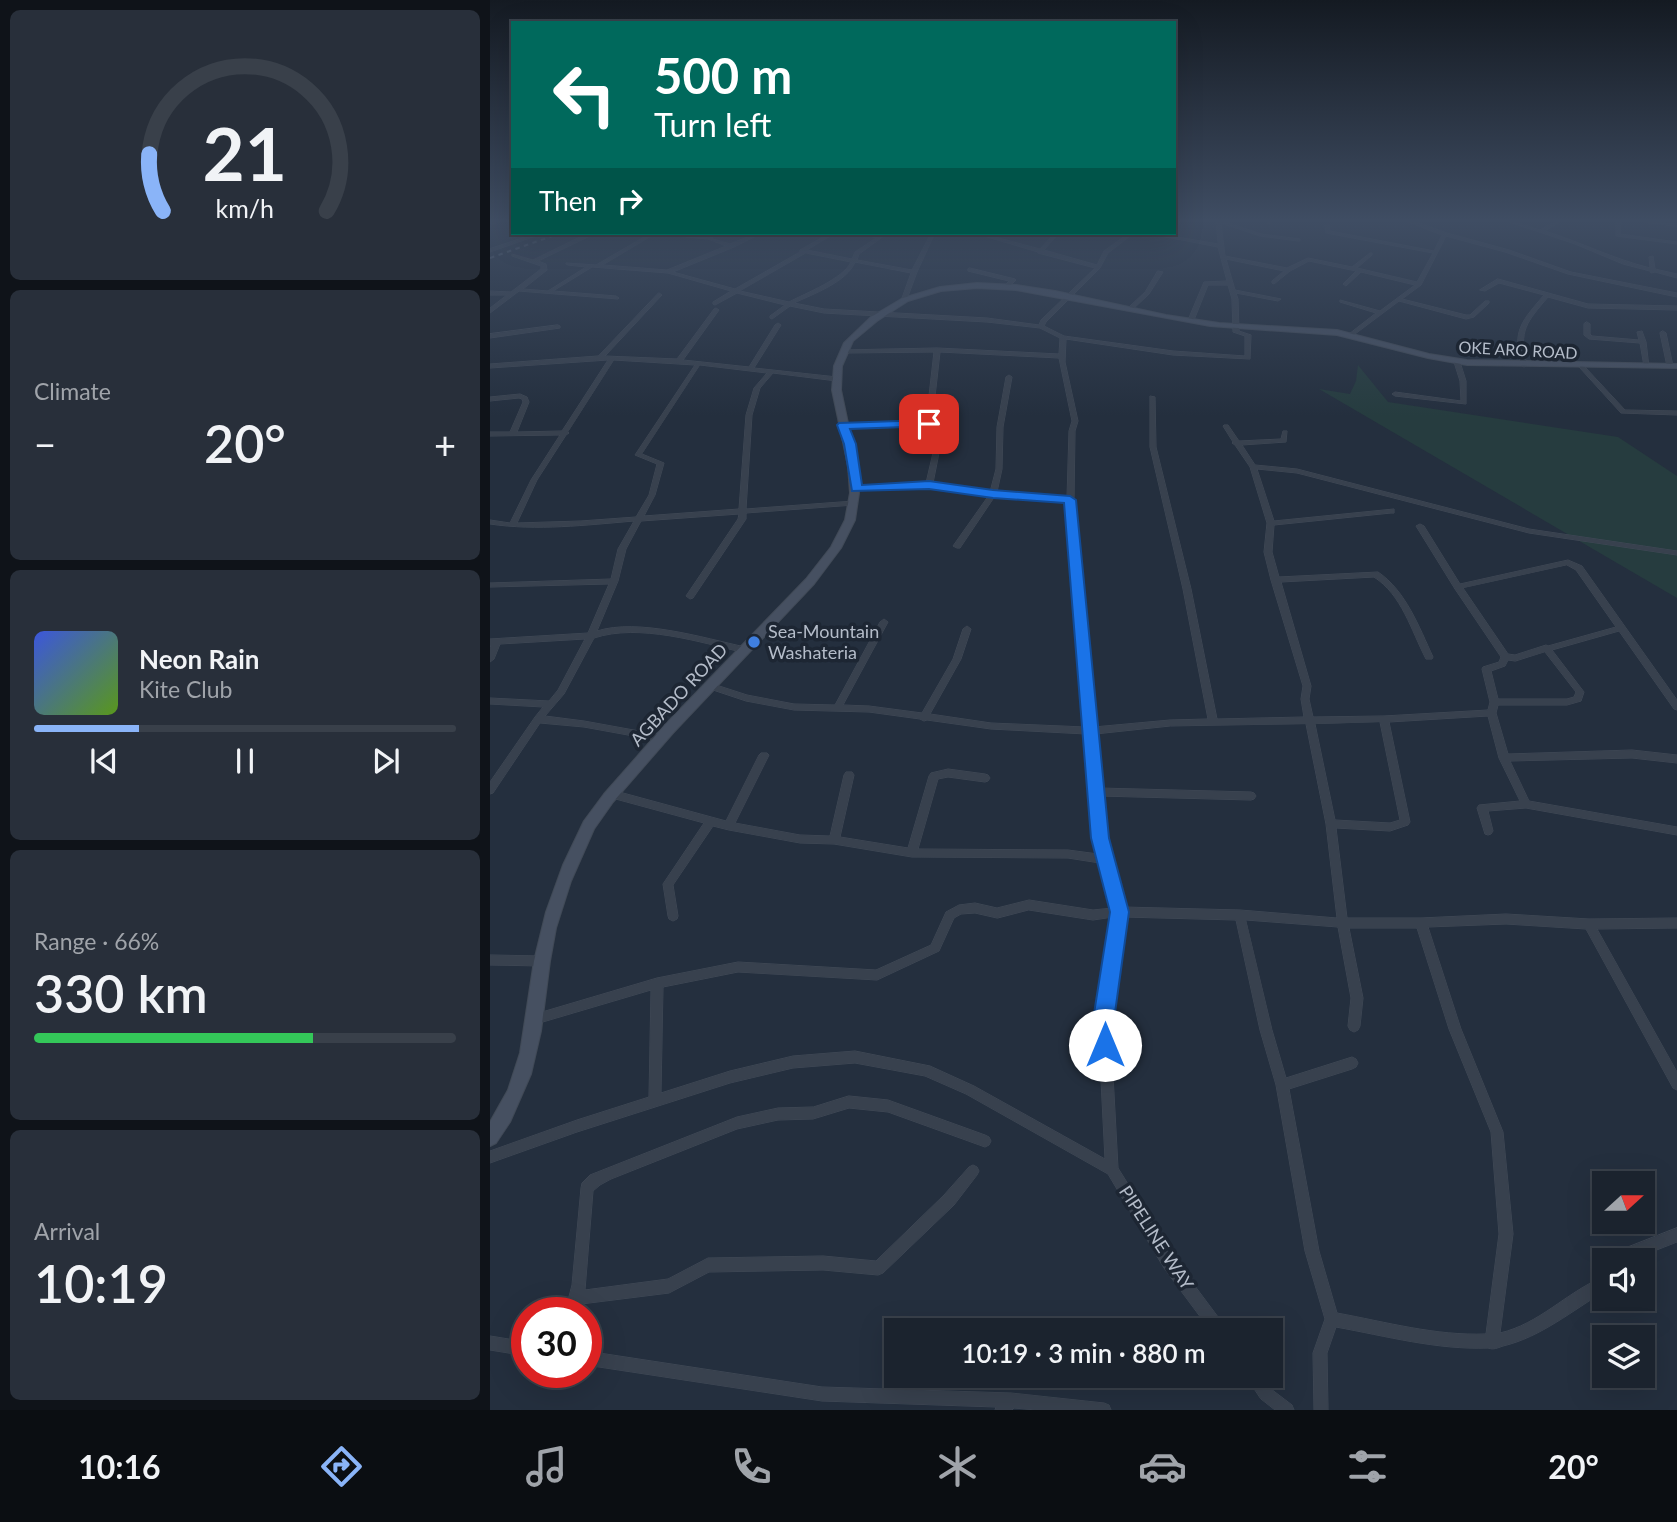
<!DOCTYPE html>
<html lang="en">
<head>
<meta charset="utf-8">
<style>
  :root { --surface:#1b232e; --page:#282f3a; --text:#f1f3f6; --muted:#a0a4aa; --line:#39404a; --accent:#8ab4f8 }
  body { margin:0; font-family:Lato,sans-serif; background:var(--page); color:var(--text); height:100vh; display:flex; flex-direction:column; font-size:26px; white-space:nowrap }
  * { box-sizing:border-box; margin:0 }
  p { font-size:23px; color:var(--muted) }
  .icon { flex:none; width:38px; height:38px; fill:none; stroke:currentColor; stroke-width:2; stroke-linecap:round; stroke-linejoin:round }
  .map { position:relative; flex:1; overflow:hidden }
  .drawer { display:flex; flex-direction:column; gap:10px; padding:10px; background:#0f1319; width:490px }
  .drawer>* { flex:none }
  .top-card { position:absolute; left:21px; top:21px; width:665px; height:214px; border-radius:0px; box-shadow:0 7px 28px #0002,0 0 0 2px var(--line); background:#00695c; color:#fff; overflow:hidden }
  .needle { width:46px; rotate:69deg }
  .fabs { position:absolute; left:1102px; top:1171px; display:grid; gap:14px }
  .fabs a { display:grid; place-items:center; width:63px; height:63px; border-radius:0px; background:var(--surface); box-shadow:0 7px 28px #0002,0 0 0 2px var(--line); font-size:35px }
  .speed { position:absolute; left:21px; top:1297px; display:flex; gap:14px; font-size:35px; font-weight:700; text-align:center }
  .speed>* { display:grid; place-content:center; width:91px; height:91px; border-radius:50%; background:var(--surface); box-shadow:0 7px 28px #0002,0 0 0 2px var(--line); line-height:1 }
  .speed .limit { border:10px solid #d22; background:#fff; color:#111 }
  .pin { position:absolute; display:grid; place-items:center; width:60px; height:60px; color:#fff; margin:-30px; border-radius:14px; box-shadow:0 4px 10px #0006 }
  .me { position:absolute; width:77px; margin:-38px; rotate:0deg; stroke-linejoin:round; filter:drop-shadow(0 0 5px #0008) }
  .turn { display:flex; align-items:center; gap:24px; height:147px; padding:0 28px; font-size:32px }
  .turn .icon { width:91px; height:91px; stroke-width:2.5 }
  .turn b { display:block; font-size:49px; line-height:60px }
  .then { display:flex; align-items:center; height:66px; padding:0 28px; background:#0003; gap:14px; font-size:26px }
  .big { font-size:52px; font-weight:600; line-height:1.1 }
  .drawer .widget { flex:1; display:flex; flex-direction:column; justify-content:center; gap:10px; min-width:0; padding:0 24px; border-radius:10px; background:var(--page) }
  .drawer .dial { align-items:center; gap:0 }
  .dial svg { height:182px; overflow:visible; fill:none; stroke:var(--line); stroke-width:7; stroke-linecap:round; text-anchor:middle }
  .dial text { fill:var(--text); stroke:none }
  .song { display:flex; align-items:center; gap:21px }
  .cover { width:84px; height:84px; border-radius:10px; background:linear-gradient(135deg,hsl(230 70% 55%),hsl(90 70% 35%)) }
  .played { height:7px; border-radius:4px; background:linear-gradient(90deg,var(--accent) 25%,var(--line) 25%) }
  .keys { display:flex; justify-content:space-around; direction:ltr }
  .heat { display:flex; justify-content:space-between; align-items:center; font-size:38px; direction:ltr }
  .charge { height:10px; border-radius:5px; background:linear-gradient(90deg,#34c759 66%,var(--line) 0) }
  .trip { position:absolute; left:394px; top:1318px; width:399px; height:70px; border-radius:0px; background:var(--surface); box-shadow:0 7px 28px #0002,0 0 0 2px var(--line); font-weight:600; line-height:70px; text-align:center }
  .tabs { display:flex; height:112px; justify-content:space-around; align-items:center; background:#0b0e12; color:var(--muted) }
  .tabs .icon { width:49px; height:49px }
  .tabs .selected { color:var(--accent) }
  .tabs b { font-size:32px; color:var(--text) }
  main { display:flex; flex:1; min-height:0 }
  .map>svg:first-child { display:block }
</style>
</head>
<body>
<main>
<section class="drawer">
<div class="widget dial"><svg viewBox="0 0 100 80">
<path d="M14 69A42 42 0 1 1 86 69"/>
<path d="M14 69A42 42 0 0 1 8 44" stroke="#8ab4f8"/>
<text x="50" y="56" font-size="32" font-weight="700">21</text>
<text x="50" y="72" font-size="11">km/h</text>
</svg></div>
<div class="widget"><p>Climate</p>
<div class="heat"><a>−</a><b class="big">20°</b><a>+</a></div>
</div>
<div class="widget">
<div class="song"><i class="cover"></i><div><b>Neon Rain</b><p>Kite Club</p></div></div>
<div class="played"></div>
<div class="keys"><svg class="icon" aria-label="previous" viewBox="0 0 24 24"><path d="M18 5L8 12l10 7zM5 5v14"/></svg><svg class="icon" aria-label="pause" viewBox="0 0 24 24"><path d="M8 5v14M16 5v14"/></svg><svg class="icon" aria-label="next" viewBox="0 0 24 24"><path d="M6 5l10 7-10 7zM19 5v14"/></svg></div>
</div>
<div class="widget"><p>Range · 66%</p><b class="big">330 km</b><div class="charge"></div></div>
<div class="widget"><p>Arrival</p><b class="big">10:19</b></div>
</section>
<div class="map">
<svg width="1187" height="1410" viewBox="0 0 1187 1410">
  <rect width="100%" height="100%" fill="#242f3e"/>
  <!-- green -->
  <path fill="#263c3f" d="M868,365L898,402L1128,437L1187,476V598L829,389L860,394L866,381Z"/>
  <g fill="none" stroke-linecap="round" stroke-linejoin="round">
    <defs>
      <path id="street" d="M13,219H18L0,225V222Z
        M726,219H730V220L771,234L810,239V241H808L770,236L731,223L735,256L797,268L818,258L862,267L880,253H882V255L867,268L927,282L943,253L836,233L835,225L839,224L840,231L944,251L952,235L918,222L900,219L921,220L957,233L1019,250L1081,272L1187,293V297L1078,274L1015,252L956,236L931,285L912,299L976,315H980L995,301H999V303L984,317L976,319L909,301L861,337L859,336V334L886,313L850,302V300L890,311L925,285L871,272L856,286L853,284L866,271L819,261L800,271L784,284L782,283V281L794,271L736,259L745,290L791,299L788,301L746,293L748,299L749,331L761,335L760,359L683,355L576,339L575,362L588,421L585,431L584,500L604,727L680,720L718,719L693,589L660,447V396L665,397L666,447L701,589L727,719L814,717L811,699L813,686L781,580L774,552L777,523L760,467L745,445L742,443L743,442L733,426L734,425H738L749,441L791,439L793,431H797L796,442L752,445L765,465L807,469L1039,529L1187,551V555L1039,533L807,473L767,469L784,521L904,509V513H901L784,525L782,552L789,577L888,572C916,591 929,627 943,657L942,659H936C921,630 912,595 884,577L791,582L821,686L819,699L823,717L894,716L998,710L1000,702L992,669L993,667L1009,662L1011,657L965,589L926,526L930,524L934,526L970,584L1078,560L1092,566L1187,700V710L1184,709L1129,631L1062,650L1094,692L1091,701L1077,705H1008L1006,713L1018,754L1142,750L1187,755V763L1142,758L1020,761L1039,801L1187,827V835L1036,808L998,811L1003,831L1001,834L998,835L995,834L987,808L989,805L1030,801L1009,758L998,716L899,722L920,822L918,825L900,831L846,828L857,918H931L1016,914L1099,919L1187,918V928L1107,929L1187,1072V1090L1183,1088L1096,929L1016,924L938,927L971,1029L1013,1132L1023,1234L1010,1333C1049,1324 1076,1293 1111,1278L1115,1280V1291C1083,1310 1051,1337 1013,1346C1007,1348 1004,1350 998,1348C947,1350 896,1336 846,1327L837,1353L838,1410H824L823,1353L835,1319L815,1251L786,1085L770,1030L746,920L634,917L620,1020L628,1168L684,1258L734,1325L736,1330H720L674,1268L618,1174L476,1094L435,1076L365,1063L303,1068L240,1083L87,1132L0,1163V1151L87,1120L159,1097L161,990L46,1024L42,1023L40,1019L42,1015L167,978L248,962L386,970L441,945L456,912L469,905L485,903L507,908L539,900L603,910L623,908L610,863L578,858L422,857L344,844L310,843L239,830L223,826L183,885L188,916L187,919L183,921L179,919L178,916L173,884L214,823L122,798L119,797L117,794L119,791L122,790L236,821L269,755L271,753H277L279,755L245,823L310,835L340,836L354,775L356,772H362L364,775L350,837L418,848L439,776L441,773L458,769L495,774L498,775L500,778L498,781L495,782L458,777L448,779L428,849L578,850L608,854L600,792L596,734L501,729L437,720L434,721L430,719L379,712L304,710L256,701L217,688L216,686L220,683L257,695L304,704L345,705L390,622L394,619L398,622L353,705L379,706L432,713L463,659L473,629L477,626L481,629L471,659L440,714L501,723L595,727L577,502L505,496L470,548H467L463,546L499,495L439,487L366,491L363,489L366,487L436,483L443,453L446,451L449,453L443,483L500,492L506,469L507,427L516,377L519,375L522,377L513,427L512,469L507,492L577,498L579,431L582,421L569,358L450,352L442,423L461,426V428L439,426L353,427L350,425L353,423L436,422L444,352L354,353L351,351L352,350L447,348L569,354L570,338L550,328L497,322L334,313L300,306L282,319L280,318V316L295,305L247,293L225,305L223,304V302L241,291L178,273L102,267L63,291L126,296L129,298L128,299L29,291L0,313V308L17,295H0V291L21,292L51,269V266L22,256V254L43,260L98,233H102V235L48,261L56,264L57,270L33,289L58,291L96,267L78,265L76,264V263L106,265L161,233H178L218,236L222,233H227L222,238L223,239L240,244L267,233H272L244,247L183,272L245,289L310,252V250L340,233H345L317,250L362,259L365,252L386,238L371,233L389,235L393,233H398L369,254L367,260L422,270L441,233H445L427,272L417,299L412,298L421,273L365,262C357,282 323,294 304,303L334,309L497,318L549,325L551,320L605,268L548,253V252L484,233H490L550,249L565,233H569L554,250L607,265L614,251L639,233H644L618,253L610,268L556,322L554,326L574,336L683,351L755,356V336L743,332L742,299L738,285H718L704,320L701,322L698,320L714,282L737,281L728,247L656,233H664L728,244ZM165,234L218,239L236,246L177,270L113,265ZM316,253L361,262C353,279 316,293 299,302L250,291ZM1077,565L1086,570L1126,627L1058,646L1056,645L1025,655L1018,654L973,588ZM1055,652L1086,692L1084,697L1077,699H1008L1001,671L1015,666L1018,660L1025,661ZM890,722L910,820L900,823L845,820L825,724ZM816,724L836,824L847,918L750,910L633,907L619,859L610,796L761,800L764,799L766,796L764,793L761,792L609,788L605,734L680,726ZM539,910L603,920L623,917L608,1020L615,1159L484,1086L440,1066L365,1051L303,1056L240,1071L171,1093L173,987L248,972L387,980L449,951L464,918L471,914L485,913L507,918ZM756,920L848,927L861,998L858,1026L860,1030L864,1032L868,1030L870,1026L873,998L859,928H927L959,1029L1001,1132L1009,1234L996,1334C946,1336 896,1322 847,1313L829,1251L799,1089L862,1069L866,1067L868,1063L866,1059L862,1057L796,1078L782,1030Z
        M781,219H786L781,223H777V221Z
        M1011,219H1016L1050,230L1068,220L1131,219L1130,234L1187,242V244L1126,236V220L1069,222L1055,231C1090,242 1124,259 1160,268L1159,257L1163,256L1165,269L1187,274V278L1165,272L1161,273L1160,271L1133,264L1085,244Z
        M1132,219H1142L1187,224V226Z
        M48,233H54L0,252V249Z
        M480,268L525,279L526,280L517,289H513V287L519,281L478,271V269Z
        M668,271L673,272L659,294L642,310H638V308L655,292Z
        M1008,279L1098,304L1187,306V310L1098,308L1058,297C1037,322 1028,330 1037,365L1034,367L1031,365C1022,330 1032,321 1054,295L1009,283L995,291L990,290Z
        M169,293L172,295L171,296L115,356L187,359L224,309L226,308L229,310L193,360L259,367L285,325L288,323L291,325L264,368L347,377L350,379L347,381L283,373L270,388L262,415L256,509L364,501L368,503L364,505L256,513V519L203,598L200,599L196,596L248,519L249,514L151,521L136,549L128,581L107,631C148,618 214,638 255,647L259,650L255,653C210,642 149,623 104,638L74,694L55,716L94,721L171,735L174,736L176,738L174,740L171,741L94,727L50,723L3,793L0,794V782L45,717L53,707L0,704V698L59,701L68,690L95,639L10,644L4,659L0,662V648L1,645H0V639L98,633L119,584L0,587V583L121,579L128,549L144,521C96,525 47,531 0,524V520L20,523L41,480L70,435L0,436V432H20L33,402L32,399L29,398L0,401V397L30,394L37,397L39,402L27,432L72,431L118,360L0,368V364L108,356ZM124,360L205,365L145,455L167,464L159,495L146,517L91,521L27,523L47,480L76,435L79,433L78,432ZM210,365L277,373L264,388L256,415L249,509L154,516L165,495L174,463L152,454Z
        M1097,322L1100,324V334L1102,336L1149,340L1147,332L1152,331L1156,342L1159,367L1154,366L1150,343L1099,339L1094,335V324Z
        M68,325L70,326V328L0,338V334Z
        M1173,331L1176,333L1183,366L1180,368L1177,366L1170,333Z
        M967,360L970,362L976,381V404L905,396L902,394L905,392L971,401L970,381L964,362Z
        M1090,366H1094L1135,410L1187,411V415L1131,413L1090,368Z
        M0,955L52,956L56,957L57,961L56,965L52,966L0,965Z
        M359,1096L398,1100L495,1135L499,1137L501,1141L499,1145L495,1147L398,1112L359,1108L323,1119L288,1120L247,1129L121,1179L110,1185L103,1191L95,1290L178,1279L218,1258L333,1256L386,1261L454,1195L479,1167L483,1165L487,1167L489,1171L487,1175L464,1205L393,1273L388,1275L333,1270L219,1272L179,1293L91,1304L89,1312H75L82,1285L91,1188L92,1183L100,1175L247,1117L288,1108L323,1107Z
        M1187,1228V1242L1141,1260L1136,1258L1134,1253L1136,1248Z
        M0,1336L37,1342V1356L0,1350Z
        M96,1351L332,1387L521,1393L614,1403L619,1405L621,1410H546L524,1408L522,1410H505L506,1407L332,1401L96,1365Z
        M756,1376H771L781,1389L802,1405L804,1410H785L771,1399Z"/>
      <path id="secondary" d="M487,283L526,285L565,291L676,315L729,323L847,330L939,354L977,360L1187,364V368L977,365L938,358L847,335L720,326L526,290L487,288L451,291L418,301L387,321L363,341L352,366L351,390L367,466L369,493L365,520L351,548L324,584L183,733L123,802L104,829L81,881L66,928L60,961L51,1031L41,1074L20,1122L6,1143L0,1146V1122L18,1090L30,1053L44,961L56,912L73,865L94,821L114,794L174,726L316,579L341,547L355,520L360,493L358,466L342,390L344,366L354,343L381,317L413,298L450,287Z"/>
    </defs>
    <!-- street casing -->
    <use href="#street" stroke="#414a57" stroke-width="1"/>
    <!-- secondary casing -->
    <use href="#secondary" stroke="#414a57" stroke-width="2"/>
    <!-- street -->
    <use href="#street" fill="#38414e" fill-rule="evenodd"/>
    <!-- secondary -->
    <use href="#secondary" fill="#465061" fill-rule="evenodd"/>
    <!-- rail -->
    <path stroke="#5a6575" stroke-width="2" stroke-dasharray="4.5 4.5" stroke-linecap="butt" d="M0,258L71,233"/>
  </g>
  <!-- sky -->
  <linearGradient id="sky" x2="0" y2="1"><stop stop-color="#141a22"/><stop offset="0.53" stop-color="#3f4d63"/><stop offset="1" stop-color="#3f4d63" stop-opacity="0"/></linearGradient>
  <rect width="1187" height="416" fill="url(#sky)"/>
  <!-- route -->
  <path fill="#1a73e8" stroke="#114b97" stroke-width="2" d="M439,420L445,424L443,426L360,429L366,444L372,485L439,481L503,490L580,496L586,500L619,838L639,912L624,1020L626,1045L623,1052L615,1055L608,1052L605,1045L603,1020L620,912L601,838L574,503L503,498L439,489L362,491L354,444L347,425L349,423Z"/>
  <!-- markers -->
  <circle fill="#3f7fe0" stroke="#1d2633" stroke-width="2.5" cx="264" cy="642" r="7"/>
  <g text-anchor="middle" stroke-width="7" stroke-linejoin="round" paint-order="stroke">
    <!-- far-street labels -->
    <g font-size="16" fill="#b4bcc9" stroke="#1d2633">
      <text transform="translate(1028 350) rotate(3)" y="6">OKE ARO ROAD</text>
    </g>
    <!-- poi labels -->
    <g font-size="18" fill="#b4bcc9" stroke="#1d2633" text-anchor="start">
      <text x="278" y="638">Sea-Mountain<tspan x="278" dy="21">Washateria</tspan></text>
    </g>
    <!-- street labels -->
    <g font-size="18" fill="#b4bcc9" stroke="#1d2633">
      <text transform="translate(189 695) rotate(-47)" y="6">AGBADO ROAD</text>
      <text transform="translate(666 1238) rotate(57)" y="6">PIPELINE WAY</text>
    </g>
  </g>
</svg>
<div class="fabs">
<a><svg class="needle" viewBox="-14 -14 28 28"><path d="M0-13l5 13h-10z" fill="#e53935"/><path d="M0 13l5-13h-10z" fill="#a0a4aa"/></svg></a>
<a><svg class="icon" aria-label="sound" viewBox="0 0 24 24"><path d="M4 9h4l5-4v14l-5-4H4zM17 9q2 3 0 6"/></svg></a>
<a><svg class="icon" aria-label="layers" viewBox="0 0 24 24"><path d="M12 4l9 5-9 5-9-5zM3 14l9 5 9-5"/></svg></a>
</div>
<div class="speed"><div class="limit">30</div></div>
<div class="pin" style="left:439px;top:424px;background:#d93025"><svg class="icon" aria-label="arrive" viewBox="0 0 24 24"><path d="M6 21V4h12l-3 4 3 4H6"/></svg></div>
<svg class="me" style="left:615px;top:1045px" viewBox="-20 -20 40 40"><circle r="19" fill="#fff"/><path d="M0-13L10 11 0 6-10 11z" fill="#1a73e8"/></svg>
<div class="trip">10:19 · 3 min · 880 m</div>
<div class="top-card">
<div class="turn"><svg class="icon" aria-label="left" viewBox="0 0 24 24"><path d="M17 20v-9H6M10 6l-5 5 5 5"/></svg><div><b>500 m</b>Turn left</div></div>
<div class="then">Then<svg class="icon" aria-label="right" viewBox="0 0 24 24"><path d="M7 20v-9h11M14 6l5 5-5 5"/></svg></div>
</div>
</div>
</main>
<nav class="tabs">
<b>10:16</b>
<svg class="icon selected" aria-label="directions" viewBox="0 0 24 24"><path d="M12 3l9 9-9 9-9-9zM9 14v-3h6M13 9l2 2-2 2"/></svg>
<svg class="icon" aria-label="music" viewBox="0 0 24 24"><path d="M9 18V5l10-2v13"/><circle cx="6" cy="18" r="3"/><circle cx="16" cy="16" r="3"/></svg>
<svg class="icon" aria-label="phone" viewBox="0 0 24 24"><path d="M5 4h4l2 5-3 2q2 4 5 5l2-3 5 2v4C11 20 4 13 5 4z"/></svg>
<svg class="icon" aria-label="climate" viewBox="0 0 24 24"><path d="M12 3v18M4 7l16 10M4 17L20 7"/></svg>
<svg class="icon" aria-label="car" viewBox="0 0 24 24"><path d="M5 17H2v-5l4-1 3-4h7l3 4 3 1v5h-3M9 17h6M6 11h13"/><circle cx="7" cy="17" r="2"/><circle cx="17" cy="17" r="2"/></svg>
<svg class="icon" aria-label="filters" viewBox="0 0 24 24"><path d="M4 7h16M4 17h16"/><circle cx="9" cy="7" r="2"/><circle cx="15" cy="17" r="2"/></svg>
<b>20°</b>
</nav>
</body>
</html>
